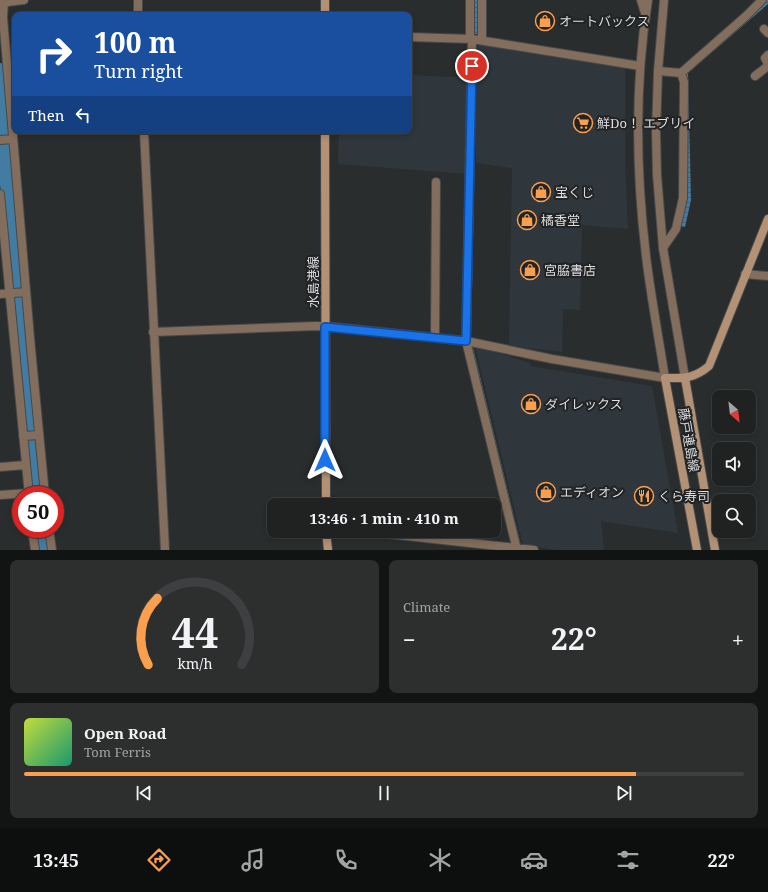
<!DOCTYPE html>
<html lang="en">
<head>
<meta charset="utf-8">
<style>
  :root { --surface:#202222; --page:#2d2f2f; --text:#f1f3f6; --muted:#a2a4a5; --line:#3d3f40; --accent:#f99f4d }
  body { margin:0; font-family:"Noto Serif","Noto Sans JP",serif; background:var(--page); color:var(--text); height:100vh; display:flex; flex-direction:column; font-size:15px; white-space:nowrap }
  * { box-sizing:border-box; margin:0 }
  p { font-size:13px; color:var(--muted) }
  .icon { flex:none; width:22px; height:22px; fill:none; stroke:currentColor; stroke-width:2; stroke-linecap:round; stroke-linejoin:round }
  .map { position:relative; height:550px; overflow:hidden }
  .sheet { display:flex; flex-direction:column; gap:10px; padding:10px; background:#121313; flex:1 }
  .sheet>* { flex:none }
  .guide { position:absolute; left:12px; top:12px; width:400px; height:122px; border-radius:8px; box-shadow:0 2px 6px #0003,0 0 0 1px var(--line); background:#1a4fa0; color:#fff; overflow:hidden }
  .needle { width:26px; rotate:152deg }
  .controls { position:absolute; left:712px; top:390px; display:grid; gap:8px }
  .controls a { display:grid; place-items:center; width:44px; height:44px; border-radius:8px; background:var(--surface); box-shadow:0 2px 6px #0003,0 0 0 1px var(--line); font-size:20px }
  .speed { position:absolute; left:12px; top:486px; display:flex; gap:8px; font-size:20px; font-weight:700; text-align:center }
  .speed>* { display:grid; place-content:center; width:52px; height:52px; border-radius:50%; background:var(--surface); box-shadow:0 2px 6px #0003,0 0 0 1px var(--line); line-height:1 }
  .speed .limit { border:6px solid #d22; background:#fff; color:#111 }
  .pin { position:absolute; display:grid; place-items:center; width:34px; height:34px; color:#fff; margin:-17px; border:2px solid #fff; border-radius:50%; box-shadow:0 1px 4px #0007 }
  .me { position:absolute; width:44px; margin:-22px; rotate:0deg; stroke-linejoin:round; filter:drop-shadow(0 0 3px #0008) }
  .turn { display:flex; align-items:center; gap:14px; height:84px; padding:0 16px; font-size:18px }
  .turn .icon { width:52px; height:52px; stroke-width:2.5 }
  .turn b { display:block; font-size:28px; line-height:34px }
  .then { display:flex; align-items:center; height:38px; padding:0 16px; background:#0003; gap:8px; font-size:15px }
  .big { font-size:30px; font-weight:700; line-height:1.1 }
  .sheet .card { flex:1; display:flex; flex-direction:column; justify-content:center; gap:6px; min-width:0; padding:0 14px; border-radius:8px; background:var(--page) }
  .sheet .dial { align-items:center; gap:0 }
  .dial svg { height:104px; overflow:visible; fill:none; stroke:var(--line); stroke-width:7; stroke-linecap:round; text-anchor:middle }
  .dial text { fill:var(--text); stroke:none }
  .song { display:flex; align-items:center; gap:12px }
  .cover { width:48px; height:48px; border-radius:6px; background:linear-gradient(135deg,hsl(70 70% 55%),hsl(160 70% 35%)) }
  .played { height:4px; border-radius:2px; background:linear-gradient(90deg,var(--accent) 85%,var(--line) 85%) }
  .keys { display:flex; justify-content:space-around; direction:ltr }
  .heat { display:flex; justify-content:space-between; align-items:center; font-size:22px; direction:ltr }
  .sheet .tiles { flex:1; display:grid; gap:10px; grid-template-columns:1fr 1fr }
  .card:last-child { grid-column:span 2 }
  .trip { position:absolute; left:267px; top:498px; width:234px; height:40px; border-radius:8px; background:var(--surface); box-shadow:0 2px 6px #0003,0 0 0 1px var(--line); font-weight:700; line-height:40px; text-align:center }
  .dock { display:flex; height:64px; justify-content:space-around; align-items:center; background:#0d0e0e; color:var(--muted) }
  .dock .icon { width:28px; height:28px }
  .dock .selected { color:var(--accent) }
  .dock b { font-size:18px; color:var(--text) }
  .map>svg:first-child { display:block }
</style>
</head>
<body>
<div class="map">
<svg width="768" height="550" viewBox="0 0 768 550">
  <defs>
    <pattern id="water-rules" width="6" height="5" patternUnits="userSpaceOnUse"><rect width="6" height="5" fill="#427ca2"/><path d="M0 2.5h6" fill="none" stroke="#42657c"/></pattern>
  </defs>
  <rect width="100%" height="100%" fill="#2a2d2e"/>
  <!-- built -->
  <path fill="#2f373c" d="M478,42L625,67V165L628,229L582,225L580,310L563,309L562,352L509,346L512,168L476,163V146H468L467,174L338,164L339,131H409V75L477,78Z
    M475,346L530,363V366L652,386L678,533L601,521L604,550H556L523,545Z"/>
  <!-- water -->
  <path fill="url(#water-rules)" d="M474,0H478L477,34H474Z
    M765,0H768V4L688,73L691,200L685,227L681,226L687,200L684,72Z
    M472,148H475L471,339L522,550H518L468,340Z"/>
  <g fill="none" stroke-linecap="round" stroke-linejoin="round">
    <!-- stream -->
    <path stroke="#427ca2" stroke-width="2.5" d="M0,141L34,495
      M38,529L40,550"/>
    <!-- river -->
    <path stroke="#427ca2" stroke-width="16" d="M0,71L8,184L38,495
      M43,529L46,550"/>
    <defs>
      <path id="minor" d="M138,0V15
        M4,2L3,17L30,338L45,495
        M764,29L768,33
        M409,37L472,39L640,66
        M470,38V0
        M472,39L466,341L517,550
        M482,40V0
        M768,55L765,58L768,64
        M658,71L681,73L746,16L762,0
        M755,76L768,66
        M144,131L165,550
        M0,140L13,139
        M0,194L29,495
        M663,248L676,229L683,198L684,82L681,73
        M745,274L768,276
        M0,294L26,292
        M153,332L316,326L333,327L466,341L552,359L665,378
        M435,338L436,182
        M23,436L39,435
        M0,467L26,465
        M0,495L29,493
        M32,529L35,550
        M49,529L52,550
        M361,531L534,550"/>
      <path id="tertiary" d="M641,0L645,13
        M648,0C634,87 636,177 647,264C652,302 659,340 665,378
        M664,0L658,71L656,132L657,175L663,248L685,378
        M0,3L24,0"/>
      <path id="secondary" d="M325,0V15
        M325,131L326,505
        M685,378L715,550
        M326,531L328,550
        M697,550L665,378C683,378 694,379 709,366L768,219"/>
    </defs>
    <!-- minor casing -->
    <use href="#minor" stroke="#46494a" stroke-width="10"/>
    <!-- tertiary casing -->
    <use href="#tertiary" stroke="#46494a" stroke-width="10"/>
    <!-- secondary casing -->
    <use href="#secondary" stroke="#46494a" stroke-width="10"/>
    <!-- minor -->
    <use href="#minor" stroke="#836d5c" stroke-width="8"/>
    <!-- tertiary -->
    <use href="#tertiary" stroke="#836d5c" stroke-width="8"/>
    <!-- secondary -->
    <use href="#secondary" stroke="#b39175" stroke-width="8"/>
  </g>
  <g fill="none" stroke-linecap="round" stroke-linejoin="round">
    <defs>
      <path id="route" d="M325,460V327L466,341L472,66"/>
    </defs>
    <!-- route casing -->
    <use href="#route" stroke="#114b97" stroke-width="10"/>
    <!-- route -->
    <use href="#route" stroke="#1a73e8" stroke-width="7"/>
  </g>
  <!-- icons -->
  <defs>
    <symbol id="shop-ring" viewBox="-11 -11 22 22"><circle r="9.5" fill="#212324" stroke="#f99f4d" stroke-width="1.5"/><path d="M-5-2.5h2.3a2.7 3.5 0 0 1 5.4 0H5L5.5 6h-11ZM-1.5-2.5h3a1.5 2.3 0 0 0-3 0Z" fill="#f99f4d"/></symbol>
    <symbol id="supermarket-ring" viewBox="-11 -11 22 22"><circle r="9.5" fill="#212324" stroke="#f99f4d" stroke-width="1.5"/><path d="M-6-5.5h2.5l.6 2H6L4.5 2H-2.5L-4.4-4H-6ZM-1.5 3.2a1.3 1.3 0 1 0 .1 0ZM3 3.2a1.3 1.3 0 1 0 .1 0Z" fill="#f99f4d"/></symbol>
    <symbol id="restaurant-ring" viewBox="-11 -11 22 22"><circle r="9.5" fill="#212324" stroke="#f99f4d" stroke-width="1.5"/><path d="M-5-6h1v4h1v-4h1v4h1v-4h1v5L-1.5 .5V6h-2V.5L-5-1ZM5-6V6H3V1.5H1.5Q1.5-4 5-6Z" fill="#f99f4d"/></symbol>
  </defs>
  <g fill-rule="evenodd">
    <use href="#shop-ring" x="534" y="10" width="22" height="22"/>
    <use href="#supermarket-ring" x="572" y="112" width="22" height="22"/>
    <use href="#shop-ring" x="530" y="181" width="22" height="22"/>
    <use href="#shop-ring" x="516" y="209" width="22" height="22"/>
    <use href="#shop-ring" x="519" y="259" width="22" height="22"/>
    <use href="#shop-ring" x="520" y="393" width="22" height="22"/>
    <use href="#shop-ring" x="535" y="481" width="22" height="22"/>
    <use href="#restaurant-ring" x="633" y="485" width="22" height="22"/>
  </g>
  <g text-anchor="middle" stroke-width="4" stroke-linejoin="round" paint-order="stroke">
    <!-- poi labels -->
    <g font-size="13" fill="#dcddde" stroke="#212324" text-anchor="start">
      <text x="559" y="26">オートバックス</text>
      <text x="597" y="128">鮮Do！ エブリイ</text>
      <text x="555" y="197">宝くじ</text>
      <text x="541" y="225">橘香堂</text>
      <text x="544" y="275">宮脇書店</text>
      <text x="545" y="409">ダイレックス</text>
      <text x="560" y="497">エディオン</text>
      <text x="658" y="501">くら寿司</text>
    </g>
    <!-- street labels -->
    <g font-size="13" fill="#dcddde" stroke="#212324">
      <text transform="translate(313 282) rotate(-90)" y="5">水島港線</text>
      <text transform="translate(689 440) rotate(80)" y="5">藤戸連島線</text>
    </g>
  </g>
</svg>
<div class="controls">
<a><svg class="needle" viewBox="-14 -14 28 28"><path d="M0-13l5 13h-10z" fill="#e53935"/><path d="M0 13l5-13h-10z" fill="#a2a4a5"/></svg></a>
<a><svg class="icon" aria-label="sound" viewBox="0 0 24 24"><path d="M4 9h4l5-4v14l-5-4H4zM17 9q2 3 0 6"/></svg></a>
<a><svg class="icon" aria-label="search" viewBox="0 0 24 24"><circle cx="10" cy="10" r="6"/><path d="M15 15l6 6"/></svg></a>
</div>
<div class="speed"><div class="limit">50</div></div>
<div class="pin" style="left:472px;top:66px;background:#d93025"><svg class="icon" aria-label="arrive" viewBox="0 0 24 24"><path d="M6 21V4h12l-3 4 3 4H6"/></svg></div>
<svg class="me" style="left:325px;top:460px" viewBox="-20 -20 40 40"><path d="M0-17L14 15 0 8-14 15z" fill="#1a73e8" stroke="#fff" stroke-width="4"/></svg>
<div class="trip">13:46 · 1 min · 410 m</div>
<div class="guide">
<div class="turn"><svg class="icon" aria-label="right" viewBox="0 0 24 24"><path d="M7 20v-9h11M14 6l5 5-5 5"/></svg><div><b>100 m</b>Turn right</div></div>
<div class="then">Then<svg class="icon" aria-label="left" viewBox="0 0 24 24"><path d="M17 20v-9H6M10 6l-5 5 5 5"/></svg></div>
</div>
</div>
<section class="sheet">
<div class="tiles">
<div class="card dial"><svg viewBox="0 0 100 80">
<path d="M14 69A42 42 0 1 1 86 69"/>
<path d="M14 69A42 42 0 0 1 21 18" stroke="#f99f4d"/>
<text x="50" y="56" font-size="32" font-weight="700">44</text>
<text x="50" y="72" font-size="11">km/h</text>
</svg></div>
<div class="card"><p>Climate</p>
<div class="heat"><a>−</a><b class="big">22°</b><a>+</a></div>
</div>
<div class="card">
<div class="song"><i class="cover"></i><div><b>Open Road</b><p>Tom Ferris</p></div></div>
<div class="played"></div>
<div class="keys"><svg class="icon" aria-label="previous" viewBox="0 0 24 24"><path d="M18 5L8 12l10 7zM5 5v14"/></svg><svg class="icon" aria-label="pause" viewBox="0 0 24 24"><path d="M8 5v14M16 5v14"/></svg><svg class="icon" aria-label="next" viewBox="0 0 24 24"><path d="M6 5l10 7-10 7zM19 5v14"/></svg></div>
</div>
</div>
</section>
<nav class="dock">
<b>13:45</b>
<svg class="icon selected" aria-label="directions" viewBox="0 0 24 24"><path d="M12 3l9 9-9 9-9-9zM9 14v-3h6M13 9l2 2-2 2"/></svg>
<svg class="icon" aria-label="music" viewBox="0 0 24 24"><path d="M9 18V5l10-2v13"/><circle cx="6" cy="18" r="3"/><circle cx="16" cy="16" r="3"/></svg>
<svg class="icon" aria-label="phone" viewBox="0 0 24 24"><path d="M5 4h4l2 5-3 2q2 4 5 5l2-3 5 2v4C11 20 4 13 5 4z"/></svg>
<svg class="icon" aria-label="climate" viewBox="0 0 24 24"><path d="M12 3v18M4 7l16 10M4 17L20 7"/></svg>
<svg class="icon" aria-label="car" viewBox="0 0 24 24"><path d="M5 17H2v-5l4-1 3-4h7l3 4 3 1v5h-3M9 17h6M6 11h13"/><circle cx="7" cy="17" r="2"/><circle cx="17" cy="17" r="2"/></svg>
<svg class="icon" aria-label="filters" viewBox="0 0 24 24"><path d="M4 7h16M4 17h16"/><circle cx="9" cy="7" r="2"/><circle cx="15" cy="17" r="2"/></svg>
<b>22°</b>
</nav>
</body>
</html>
